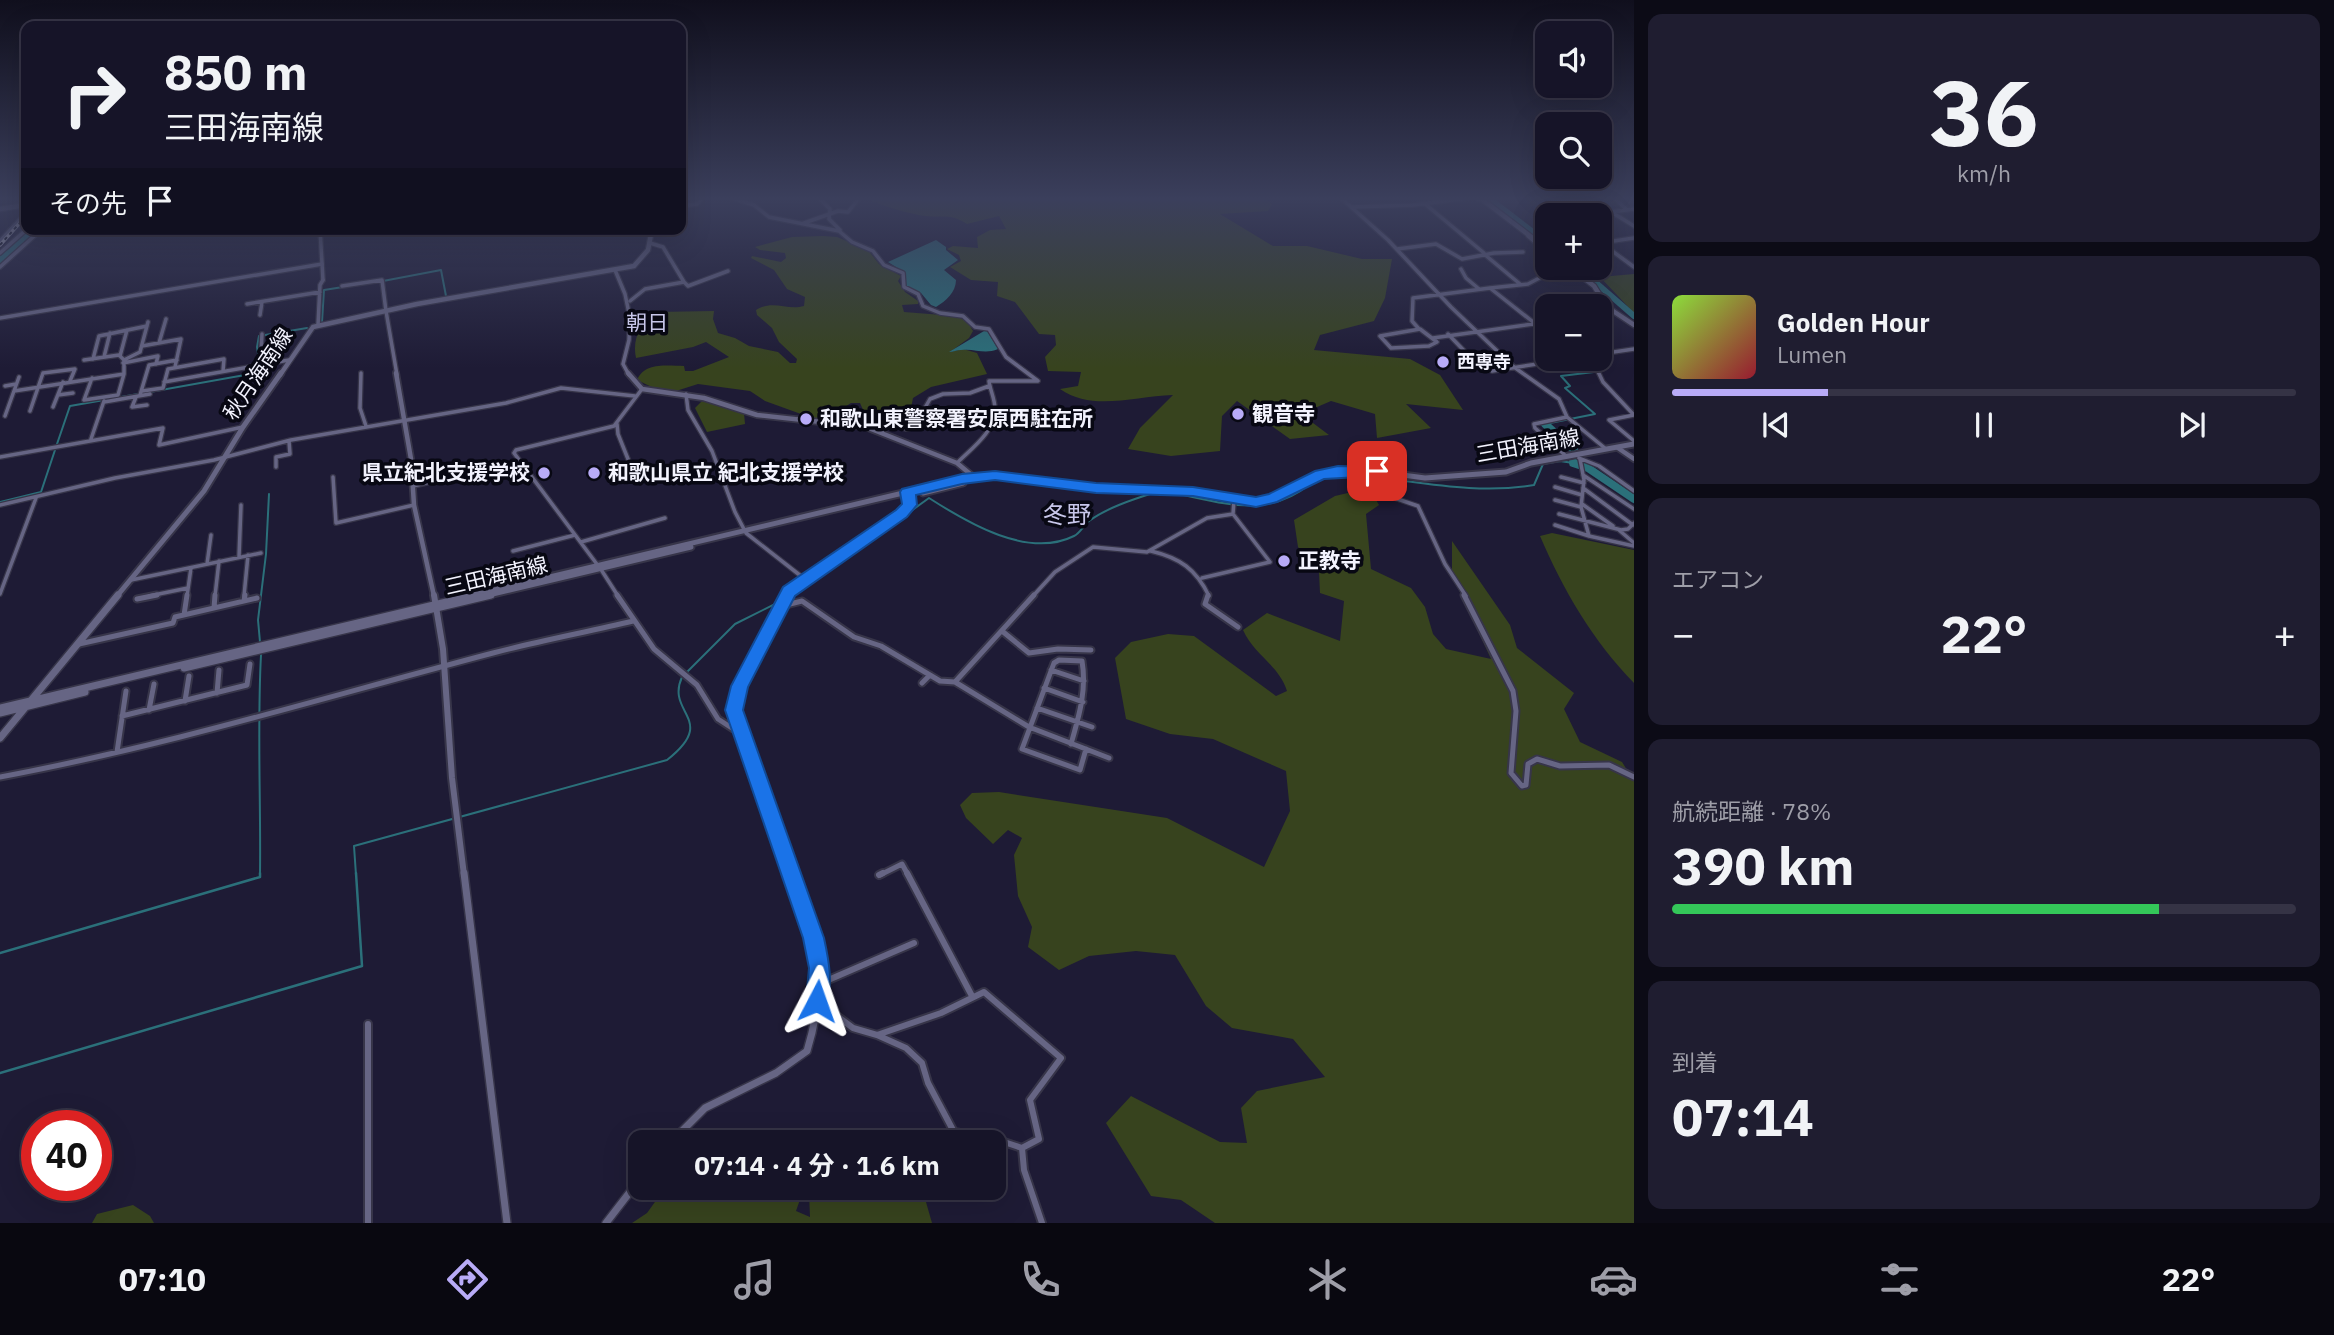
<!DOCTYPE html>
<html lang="ja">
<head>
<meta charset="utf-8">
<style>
  :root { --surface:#161428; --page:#1f1d30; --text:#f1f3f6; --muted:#9e9ea8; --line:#353345; --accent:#b8abf7 }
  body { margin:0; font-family:"IBM Plex Sans","Noto Sans JP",sans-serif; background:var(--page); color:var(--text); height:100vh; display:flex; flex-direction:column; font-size:26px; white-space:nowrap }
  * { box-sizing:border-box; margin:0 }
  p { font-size:23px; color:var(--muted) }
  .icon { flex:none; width:38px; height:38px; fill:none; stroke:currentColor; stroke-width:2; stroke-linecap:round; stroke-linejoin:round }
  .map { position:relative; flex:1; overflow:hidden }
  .details { display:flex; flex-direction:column; gap:14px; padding:14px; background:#0c0b16; width:700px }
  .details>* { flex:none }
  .top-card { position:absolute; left:21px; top:21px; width:665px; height:214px; border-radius:14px; box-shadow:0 7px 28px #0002,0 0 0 2px var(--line); background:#161428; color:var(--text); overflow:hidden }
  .tools { position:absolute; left:1535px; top:21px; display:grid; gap:14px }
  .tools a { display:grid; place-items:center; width:77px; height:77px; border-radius:14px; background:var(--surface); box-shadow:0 7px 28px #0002,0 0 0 2px var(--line); font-size:35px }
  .speed { position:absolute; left:21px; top:1110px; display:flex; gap:14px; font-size:35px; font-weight:700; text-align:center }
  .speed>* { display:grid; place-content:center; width:91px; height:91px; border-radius:50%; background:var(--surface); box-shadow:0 7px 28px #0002,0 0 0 2px var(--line); line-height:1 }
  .speed .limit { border:10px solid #d22; background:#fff; color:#111 }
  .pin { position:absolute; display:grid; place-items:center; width:60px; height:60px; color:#fff; margin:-30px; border-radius:14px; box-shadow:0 4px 10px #0006 }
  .me { position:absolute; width:77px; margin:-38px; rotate:4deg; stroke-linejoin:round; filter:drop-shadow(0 0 5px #0008) }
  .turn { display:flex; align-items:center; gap:24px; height:147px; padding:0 28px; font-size:32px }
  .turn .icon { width:91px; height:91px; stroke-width:2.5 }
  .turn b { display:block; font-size:49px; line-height:60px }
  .then { display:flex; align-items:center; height:66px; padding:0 28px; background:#0003; gap:14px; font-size:26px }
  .big { font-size:52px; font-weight:700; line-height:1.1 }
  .details .widget { flex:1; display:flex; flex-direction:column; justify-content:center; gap:10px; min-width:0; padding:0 24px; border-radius:14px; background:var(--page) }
  .details .dial { align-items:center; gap:0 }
  .dial b { font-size:91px; line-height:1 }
  .song { display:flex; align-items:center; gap:21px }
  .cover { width:84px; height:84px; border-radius:10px; background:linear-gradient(135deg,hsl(90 70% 55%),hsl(350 70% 35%)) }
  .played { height:7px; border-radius:4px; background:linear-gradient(90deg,var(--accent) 25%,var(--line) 25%) }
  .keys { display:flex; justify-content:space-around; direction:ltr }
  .heat { display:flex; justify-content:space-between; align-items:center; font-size:38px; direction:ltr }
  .charge { height:10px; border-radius:5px; background:linear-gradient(90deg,#34c759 78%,var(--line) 0) }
  .trip { position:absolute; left:628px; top:1130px; width:378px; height:70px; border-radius:14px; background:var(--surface); box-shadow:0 7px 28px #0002,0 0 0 2px var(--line); font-weight:700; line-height:70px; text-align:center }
  .menu { display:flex; height:112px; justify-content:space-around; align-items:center; background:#090810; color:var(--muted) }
  .menu .icon { width:49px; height:49px }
  .menu .selected { color:var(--accent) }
  .menu b { font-size:32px; color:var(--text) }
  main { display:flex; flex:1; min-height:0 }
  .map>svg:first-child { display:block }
</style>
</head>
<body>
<main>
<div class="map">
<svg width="1634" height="1223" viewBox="0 0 1634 1223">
  <rect width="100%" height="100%" fill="#1e1b35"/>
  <!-- green -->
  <path fill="#37431e" d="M867,197H1265L1272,204L1268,211L1220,214L1273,246H1307L1362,259H1392L1385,298L1374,321L1320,335L1314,350L1410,359L1440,375L1463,410L1406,404L1431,428L1377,438L1375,414L1331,401L1301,414L1329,435L1290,439L1237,401L1222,416L1220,451L1171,456L1128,449L1140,428L1173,395C1134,396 1093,412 1060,389L1078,386L1081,372L1048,371L1045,357L1056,345L1055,335L1039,334L1015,302L997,296L998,282L971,280L950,267L961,261L959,255L947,249L953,246L978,248L977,237L990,230L1006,229L999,216L967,224C950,213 944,218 925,216C905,213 885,206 866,199Z
    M823,236L837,237L868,250L879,264L901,276L898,281L905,292L918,301V304L902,305L904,312L955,316L967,321L973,331L969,338L950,352L963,349L977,353L987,374L931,387L913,398L907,429L876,424L867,419L860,403H851L834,414L821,418H812L765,401L750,391L698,384L676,391L658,390L637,380C645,362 667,366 684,366L685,371H693L729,357L706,342L693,347L636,358C632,340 640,322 656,312L714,311L713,319L718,333L735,338L749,346L778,352L790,363H796L797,359L779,342L772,328L757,315L756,310C773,299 787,311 804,306L805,297L787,289L774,270L751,258L752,256L781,262L786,258L785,253L760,250L755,247L792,237Z
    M1634,274V313L1600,277Z
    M703,400L744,413L745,424L707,432L695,408Z
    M1369,488L1379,505L1366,514L1371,569L1411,588L1425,607L1433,634L1446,649L1491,659L1452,575V541L1510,625L1517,648L1574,693L1564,709L1580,742L1622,762L1634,781V1223H1215L1181,1200L1151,1196L1106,1123L1131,1096L1220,1142L1247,1143L1241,1108L1257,1091L1325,1077L1293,1039L1232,1028L1206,1006L1175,955L1136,951L1089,956L1059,970L1028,947L1032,927L1018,896L1014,855L1022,838L1008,830L993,844L966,818L960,805L972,793L999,792L1167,818L1264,867L1290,811L1286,771L1213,739L1170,734L1126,719L1115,658L1131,642L1168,634L1194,636L1276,696L1287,691C1279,665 1254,655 1243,630L1267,613L1340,641L1344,601L1320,593L1319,572L1298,547L1294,520L1335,496Z
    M1552,533L1634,550V683C1593,641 1563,590 1540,536Z
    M709,1132H819L837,1143H700Z
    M665,1188H804L796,1211L810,1217L809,1193L842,1202L856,1188H922L932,1223H632L647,1213Z
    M133,1205L150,1216L154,1223H92L97,1214Z"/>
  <!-- water -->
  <path fill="#2b707a" d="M936,240L946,247V250L958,260L944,270L956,280C956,292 946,301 936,307L931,305L921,293L906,288L904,272L888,262Z
    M984,331H987L998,349C984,355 975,348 961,350C957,350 953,352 949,352Z"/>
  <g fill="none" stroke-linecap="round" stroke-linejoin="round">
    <!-- stream-far1 -->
    <path stroke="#2b707a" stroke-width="2" d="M383,281L441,270L446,296
      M322,322L324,290L343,287
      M150,392L261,372L257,347L259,336L307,328
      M1545,424L1595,414L1565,388L1570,386L1561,376L1594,372L1591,360
      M57,444L70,406L138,394
      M1341,474C1406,478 1469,496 1534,485L1543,464L1560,461L1573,463
      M1324,477L1335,474
      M1179,494C1227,504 1268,518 1310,484
      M0,502L41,492L55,450
      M789,599L929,498C968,523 1028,559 1074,536C1080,533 1083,526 1089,521C1107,508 1131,500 1153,493
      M260,642L258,620L266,554L269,494
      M686,673L735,624L781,601
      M260,875C261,801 257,728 261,655
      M356,875L354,846L667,760C719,719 665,714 682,677"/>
    <!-- stream -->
    <path stroke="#2b707a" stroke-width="2.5" d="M0,953L260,877V873
      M0,1073L362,966L356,873"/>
    <!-- river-far1 -->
    <path stroke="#2b707a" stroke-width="6" d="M1487,197L1547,243
      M0,260L35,229
      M1579,268L1634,316"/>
    <!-- river -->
    <path stroke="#2b707a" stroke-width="8" d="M1545,424L1574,450L1573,463L1588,468L1634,499"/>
    <defs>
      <path id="minor-far2" d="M728,197L754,205L769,217L839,231L852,242L873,251L884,265L903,273L904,287L918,294L923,306L940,313L963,316L975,327L989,329L1006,357L1038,381H989C990,390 995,399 995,409C995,432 972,448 957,463
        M818,197L830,209L829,219L840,230
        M1340,197L1388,240L1451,307L1514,367L1559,399L1567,417L1606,449
        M1613,197L1626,209
        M1424,203L1484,253
        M681,206L697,204L703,197
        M1351,207L1413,205L1476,197L1479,200
        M1613,213L1634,226
        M1586,215L1634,209
        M804,223L838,211L848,212L860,197
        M1528,236L1543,249
        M0,241L26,213
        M1600,242L1634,267
        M650,243L663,247L684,282
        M1600,243L1634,238
        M1397,249L1436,244L1462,259L1494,253L1523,252
        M0,253L27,229
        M1484,254L1520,284
        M0,267L42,229
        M1461,269L1466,278L1479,289
        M342,286L382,280L386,311
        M630,301L645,289L684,282L688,286L728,271
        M247,304L320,292
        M260,315L262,302
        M1600,315L1612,312
        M0,318L322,264
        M318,325L320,285L323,280
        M1419,329L1412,321L1413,298L1490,288
        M1420,329L1437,342L1429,346L1391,348L1380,336Z
        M1547,333L1490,288L1528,284L1549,273L1573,270
        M262,334L261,353L265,363
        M1448,334L1474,361L1492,371L1570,359
        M1433,338L1547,322
        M159,343L166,319
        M142,346L181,339L175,367
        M1600,354L1634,349
        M120,356L127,330
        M104,357L110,333
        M93,359L99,336L147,326
        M1592,359L1603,382L1634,415
        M84,360L119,355L124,360
        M123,363L158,356L156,364
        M361,373L360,408L366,426
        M92,378L84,400L118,395L124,374V360L140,352L148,322
        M164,382L289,360
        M5,386L16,384
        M14,391L124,374
        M142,391L163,388L168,369L224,359L223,371
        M686,394L688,410L712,451L735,512L746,533L806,580
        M58,395L73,393
        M140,395L149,365L177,360
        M136,397L132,407L147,405
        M104,402L150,394
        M53,407L63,382
        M30,411L43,373L75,369L70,381
        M1634,415L1609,420L1634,441
        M5,416L19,377
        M617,424L618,434L630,464L625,470
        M882,433V422L907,429L914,427L930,399L943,394L970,393L989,386
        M91,439L104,401
        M1566,456L1535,428L1534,424L1567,417
        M0,457L163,428L159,445L243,427
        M1579,458L1599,466L1634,491
        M1580,459L1584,480L1581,507L1589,536L1634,546
        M276,467V457L290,454L289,441
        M1365,470L1369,487L1374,491L1418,506L1445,564L1466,596
        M1583,475L1634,509
        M333,477L336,523L414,505
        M1561,477L1584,483
        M413,486L473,472
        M1555,487L1582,495
        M1583,488L1633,525
        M1555,500L1581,507
        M1582,504L1613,526
        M0,505L115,478L214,460L291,440L506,403L561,388L635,396
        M1559,514L1621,530L1628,529L1634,523
        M1555,525L1589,536
        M1619,530L1634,543
        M581,542L665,518
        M513,551L575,535
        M1151,551C1180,558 1196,569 1209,596
        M239,557L241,505
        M207,564L211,535
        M1202,578L1270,562L1233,514
        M131,580L261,553
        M0,594L36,498
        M149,596L188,588
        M187,596L191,568
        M215,596L219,561
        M244,596L248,555
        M618,596L602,571L514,453L516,450L614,426L642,389
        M1033,596L1055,572L1093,547L1147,552L1207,518L1233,514L1234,500"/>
      <path id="minor-far1" d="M617,595L654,649L697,685L718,719L741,734
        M1208,595L1205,604L1238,627
        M1464,595L1513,691L1516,711L1511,773L1522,786L1526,785L1528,764L1537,759L1560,766L1609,765L1634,777
        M137,599L157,595
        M244,601L245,595
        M782,606L802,601L854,637L881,646L940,681L955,682L1029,727L1109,758
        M214,608L215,595
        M184,615L187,595
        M1002,631L1029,653L1058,649L1091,650
        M79,644L173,623L175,617L257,598
        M1051,670L1084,681
        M955,682L1034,595
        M922,683L930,675
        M1044,688L1083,702
        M217,693L219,670
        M185,701L189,676
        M1037,708L1092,727
        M149,710L154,684
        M122,716L247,685L250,664
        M1071,744C1079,716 1087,690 1082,661L1059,660L1054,663L1022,749L1080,770L1086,749
        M117,752L126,691
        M0,777C167,746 329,696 493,653C539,641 587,632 633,621
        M880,875L902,864L908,875"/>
      <path id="minor" d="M907,873L972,996
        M879,875L883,873
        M819,984L914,943
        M984,992L1061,1058L1030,1100L1039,1139L1022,1148L995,1139L954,1132L928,1083L922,1063L906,1048L877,1035L941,1013Z
        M817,1001L853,1028L877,1035
        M368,1024V1223
        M1022,1148L1024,1170L1042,1223"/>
      <path id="tertiary-far3" d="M320,229L323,280
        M615,270L625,294L630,318L629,340L623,364L629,375
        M386,311L397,375"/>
      <path id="tertiary-far2" d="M396,373L411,459L414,505L434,596
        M628,373L642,389L704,398L757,415L866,427L957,463L975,478
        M1618,448L1634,459
        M785,596L901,514L909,504L907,492"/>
      <path id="tertiary-far1" d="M434,595L443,649L452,778L464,875
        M787,595L735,699L734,710L790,875"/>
      <path id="tertiary" d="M464,873L507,1223
        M670,1143L705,1108L776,1073L807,1051C817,1018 822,985 817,951L790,873
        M606,1223L640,1179"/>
      <path id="secondary-far2" d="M1479,197L1547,249
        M0,209L26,205
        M1571,268L1594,286L1607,307L1634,325
        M280,375L313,327L417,304L634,266L648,250L652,229"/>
      <path id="secondary-far1" d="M923,493L963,483
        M117,596L204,491L243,427L281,373
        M469,596L962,479L995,475L1096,488L1193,492L1256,502L1272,498L1330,472L1365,470L1425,478L1506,472L1531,463L1634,444
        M484,596L691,547"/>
      <path id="secondary" d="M184,668L491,595
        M0,708L476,595
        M0,713L85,692
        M0,738L118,595"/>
    </defs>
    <!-- minor-far2 casing -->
    <use href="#minor-far2" stroke="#373549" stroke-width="6"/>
    <!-- minor-far1 casing -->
    <use href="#minor-far1" stroke="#373549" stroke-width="9"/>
    <!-- minor casing -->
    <use href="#minor" stroke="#373549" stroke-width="10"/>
    <!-- tertiary-far3 casing -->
    <use href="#tertiary-far3" stroke="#373549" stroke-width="6"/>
    <!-- tertiary-far2 casing -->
    <use href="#tertiary-far2" stroke="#373549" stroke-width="8"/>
    <!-- tertiary-far1 casing -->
    <use href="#tertiary-far1" stroke="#373549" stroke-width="10"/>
    <!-- tertiary casing -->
    <use href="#tertiary" stroke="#373549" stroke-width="10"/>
    <!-- secondary-far2 casing -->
    <use href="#secondary-far2" stroke="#373549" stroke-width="7"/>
    <!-- secondary-far1 casing -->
    <use href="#secondary-far1" stroke="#373549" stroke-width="9"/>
    <!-- secondary casing -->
    <use href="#secondary" stroke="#373549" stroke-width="10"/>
    <!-- minor-far2 -->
    <use href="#minor-far2" stroke="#666584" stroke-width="3.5"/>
    <!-- minor-far1 -->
    <use href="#minor-far1" stroke="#666584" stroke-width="5"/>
    <!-- minor -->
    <use href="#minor" stroke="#666584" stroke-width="6"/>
    <!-- tertiary-far3 -->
    <use href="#tertiary-far3" stroke="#666584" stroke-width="3.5"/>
    <!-- tertiary-far2 -->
    <use href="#tertiary-far2" stroke="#666584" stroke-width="4.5"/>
    <!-- tertiary-far1 -->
    <use href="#tertiary-far1" stroke="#666584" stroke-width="6"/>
    <!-- tertiary -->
    <use href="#tertiary" stroke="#666584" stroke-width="7"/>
    <!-- secondary-far2 -->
    <use href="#secondary-far2" stroke="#666584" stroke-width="4.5"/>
    <!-- secondary-far1 -->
    <use href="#secondary-far1" stroke="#666584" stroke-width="5"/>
    <!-- secondary -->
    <use href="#secondary" stroke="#666584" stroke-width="7"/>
    <defs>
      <path id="rail" d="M0,245L26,216"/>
    </defs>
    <!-- rail casing -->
    <use href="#rail" stroke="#bebecc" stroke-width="3.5"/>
    <!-- rail -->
    <use href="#rail" stroke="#080813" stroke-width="2" stroke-dasharray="3.5" stroke-linecap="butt"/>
  </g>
  <!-- sky -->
  <linearGradient id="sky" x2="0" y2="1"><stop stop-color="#100f1d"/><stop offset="0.54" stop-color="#3b3f5c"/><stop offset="1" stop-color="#3b3f5c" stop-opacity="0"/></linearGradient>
  <rect width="1634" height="368" fill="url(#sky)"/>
  <!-- route -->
  <path fill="#1a73e8" stroke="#114b97" stroke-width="2" d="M1338,466L1377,467L1384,471L1377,476L1324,479L1277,502L1256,507L1193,496L1096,493L995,480L962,484L916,495L917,505L907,517L795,596L748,687L743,710L824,938C829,961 834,986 825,1009L817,1012L810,1009L806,1001L809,968L803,938L725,710L731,686L783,587L896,510L902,504L900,492L902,489L962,474L995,471L1096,483L1193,487L1256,497L1269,494L1315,471Z"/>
  <!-- markers -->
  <g fill="#b8abf7" stroke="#080813" stroke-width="2.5">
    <circle cx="1443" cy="362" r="7"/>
    <circle cx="1238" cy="414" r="7"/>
    <circle cx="806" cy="419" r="7"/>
    <circle cx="544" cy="473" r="7"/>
    <circle cx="594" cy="473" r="7"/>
    <circle cx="1284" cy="561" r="7"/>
  </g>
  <g text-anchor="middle" stroke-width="7" stroke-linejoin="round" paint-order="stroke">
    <!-- far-poi labels -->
    <g font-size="18" font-weight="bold" fill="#f3f3fe" stroke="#080813" text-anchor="start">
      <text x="1457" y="368">西専寺</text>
    </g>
    <!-- far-quarter labels -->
    <g font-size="21" fill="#c7c6e9" stroke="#080813">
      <text x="647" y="330">朝日</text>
    </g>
    <!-- street labels -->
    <g font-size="21" fill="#f3f3fe" stroke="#080813">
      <text transform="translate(258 374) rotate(-56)" y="7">秋月海南線</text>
      <text transform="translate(1528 446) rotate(-10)" y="7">三田海南線</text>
      <text transform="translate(496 576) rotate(-13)" y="7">三田海南線</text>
    </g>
    <!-- poi labels -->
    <g font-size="21" font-weight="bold" fill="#f3f3fe" stroke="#080813" text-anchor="start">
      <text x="1252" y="421">観音寺</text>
      <text x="820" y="426">和歌山東警察署安原西駐在所</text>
      <text x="530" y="480" text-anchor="end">県立紀北支援学校</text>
      <text x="608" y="480">和歌山県立 紀北支援学校</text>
      <text x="1298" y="568">正教寺</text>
    </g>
    <!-- quarter labels -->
    <g font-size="24" fill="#c7c6e9" stroke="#080813">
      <text x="1067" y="523">冬野</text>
    </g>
  </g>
</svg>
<div class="tools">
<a><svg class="icon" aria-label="sound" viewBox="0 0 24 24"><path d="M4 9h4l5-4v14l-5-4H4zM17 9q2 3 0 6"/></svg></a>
<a><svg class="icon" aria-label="search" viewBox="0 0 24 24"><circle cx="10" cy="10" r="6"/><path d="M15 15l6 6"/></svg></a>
<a>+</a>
<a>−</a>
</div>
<div class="speed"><div class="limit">40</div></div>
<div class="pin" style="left:1377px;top:471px;background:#d93025"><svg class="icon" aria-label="arrive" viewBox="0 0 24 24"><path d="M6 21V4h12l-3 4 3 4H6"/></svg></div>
<svg class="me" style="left:817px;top:1001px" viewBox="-20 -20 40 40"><path d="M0-17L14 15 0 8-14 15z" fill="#1a73e8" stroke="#fff" stroke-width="4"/></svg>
<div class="trip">07:14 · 4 分 · 1.6 km</div>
<div class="top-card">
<div class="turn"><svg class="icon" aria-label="right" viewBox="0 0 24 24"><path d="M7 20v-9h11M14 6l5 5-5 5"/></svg><div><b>850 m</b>三田海南線</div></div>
<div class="then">その先<svg class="icon" aria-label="arrive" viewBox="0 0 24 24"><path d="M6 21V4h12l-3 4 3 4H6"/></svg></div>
</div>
</div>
<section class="details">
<div class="widget dial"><b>36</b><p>km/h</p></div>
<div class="widget">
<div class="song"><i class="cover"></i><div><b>Golden Hour</b><p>Lumen</p></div></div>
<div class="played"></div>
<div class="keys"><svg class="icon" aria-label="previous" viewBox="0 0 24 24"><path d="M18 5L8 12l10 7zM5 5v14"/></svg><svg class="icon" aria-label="pause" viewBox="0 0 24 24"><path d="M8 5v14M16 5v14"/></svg><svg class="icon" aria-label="next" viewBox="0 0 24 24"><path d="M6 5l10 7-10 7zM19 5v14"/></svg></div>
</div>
<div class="widget"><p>エアコン</p>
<div class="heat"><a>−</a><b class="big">22°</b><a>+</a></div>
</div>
<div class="widget"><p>航続距離 · 78%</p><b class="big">390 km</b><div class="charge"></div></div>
<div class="widget"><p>到着</p><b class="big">07:14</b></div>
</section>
</main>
<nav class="menu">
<b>07:10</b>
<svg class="icon selected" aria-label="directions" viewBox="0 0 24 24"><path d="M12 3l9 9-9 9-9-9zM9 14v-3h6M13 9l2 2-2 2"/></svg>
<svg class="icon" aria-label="music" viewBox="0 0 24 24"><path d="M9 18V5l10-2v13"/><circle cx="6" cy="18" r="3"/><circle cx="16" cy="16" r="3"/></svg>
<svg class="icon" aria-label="phone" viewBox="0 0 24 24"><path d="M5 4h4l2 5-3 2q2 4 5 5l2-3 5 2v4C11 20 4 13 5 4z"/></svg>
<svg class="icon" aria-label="climate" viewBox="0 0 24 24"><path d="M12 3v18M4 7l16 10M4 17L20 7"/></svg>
<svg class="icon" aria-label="car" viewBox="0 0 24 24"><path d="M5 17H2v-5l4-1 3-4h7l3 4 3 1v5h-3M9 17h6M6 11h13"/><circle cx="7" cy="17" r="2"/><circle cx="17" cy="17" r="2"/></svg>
<svg class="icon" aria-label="filters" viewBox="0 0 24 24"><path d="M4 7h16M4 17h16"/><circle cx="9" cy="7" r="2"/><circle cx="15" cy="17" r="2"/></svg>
<b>22°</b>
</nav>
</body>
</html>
